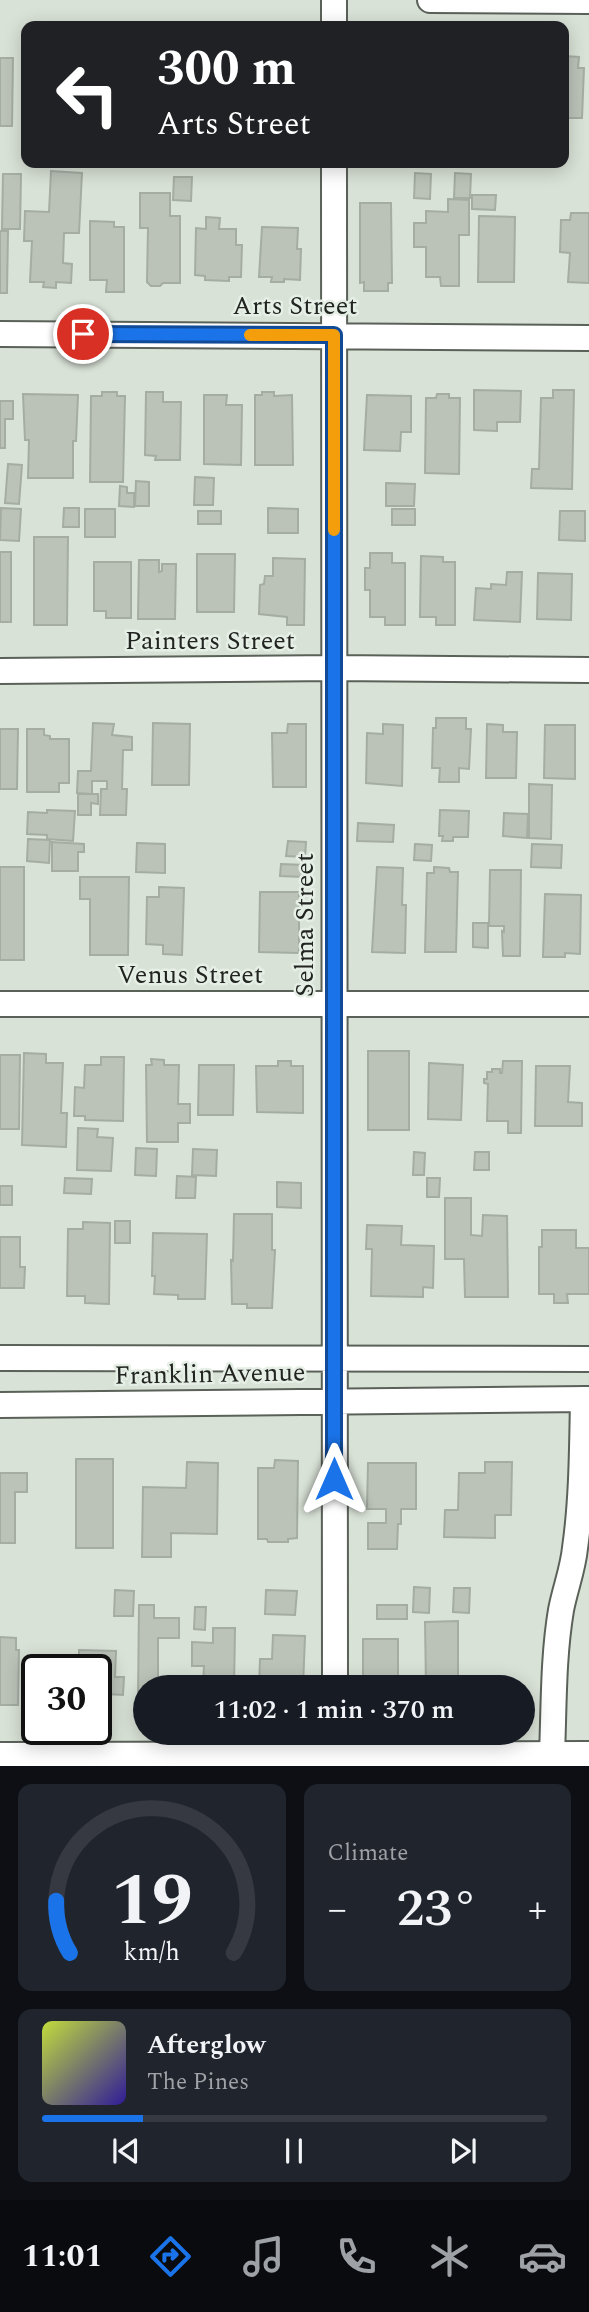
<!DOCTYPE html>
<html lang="en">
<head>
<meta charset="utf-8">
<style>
  :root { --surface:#171b24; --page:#20242c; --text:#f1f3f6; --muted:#9ea1a6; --line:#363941; --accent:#1a73e8 }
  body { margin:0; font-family:Spectral,serif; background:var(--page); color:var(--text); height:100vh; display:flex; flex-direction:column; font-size:26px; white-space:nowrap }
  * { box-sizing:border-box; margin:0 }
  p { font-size:23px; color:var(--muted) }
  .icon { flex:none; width:38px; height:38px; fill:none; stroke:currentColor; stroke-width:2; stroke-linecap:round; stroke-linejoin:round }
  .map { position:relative; height:1766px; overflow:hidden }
  .details { display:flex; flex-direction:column; gap:18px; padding:18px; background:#0d0f14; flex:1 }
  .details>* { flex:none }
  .hud { position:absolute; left:21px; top:21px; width:548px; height:147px; border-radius:14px; box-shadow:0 4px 18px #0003; background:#202124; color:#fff; overflow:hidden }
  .speed { position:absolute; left:21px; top:1654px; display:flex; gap:14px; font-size:35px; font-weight:700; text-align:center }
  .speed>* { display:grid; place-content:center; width:91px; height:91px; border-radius:50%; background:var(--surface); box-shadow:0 4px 18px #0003; line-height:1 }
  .speed .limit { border:4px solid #111; border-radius:10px; background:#fff; color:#111 }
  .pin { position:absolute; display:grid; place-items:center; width:60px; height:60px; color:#fff; margin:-30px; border:4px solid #fff; border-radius:50%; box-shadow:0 2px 7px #0007 }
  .me { position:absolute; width:77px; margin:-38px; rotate:0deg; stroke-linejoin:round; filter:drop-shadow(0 0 5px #0008) }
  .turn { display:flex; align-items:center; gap:24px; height:147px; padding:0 21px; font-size:32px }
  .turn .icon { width:91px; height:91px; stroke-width:2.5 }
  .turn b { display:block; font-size:49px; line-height:60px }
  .big { font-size:52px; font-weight:600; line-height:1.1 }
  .details .tile { flex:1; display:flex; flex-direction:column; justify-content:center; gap:10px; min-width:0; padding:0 24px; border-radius:14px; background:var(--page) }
  .details .dial { align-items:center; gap:0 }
  .dial svg { height:182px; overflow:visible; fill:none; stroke:var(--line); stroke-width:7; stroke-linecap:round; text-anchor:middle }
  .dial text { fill:var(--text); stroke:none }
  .song { display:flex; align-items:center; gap:21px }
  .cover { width:84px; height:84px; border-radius:10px; background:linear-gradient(135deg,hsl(70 70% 55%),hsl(250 70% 35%)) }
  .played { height:7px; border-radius:4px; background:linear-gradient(90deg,var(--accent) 20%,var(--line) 20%) }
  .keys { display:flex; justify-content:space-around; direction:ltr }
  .heat { display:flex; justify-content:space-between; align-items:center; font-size:38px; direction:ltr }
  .details .tiles { flex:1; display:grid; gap:18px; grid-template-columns:1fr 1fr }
  .tile:last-child { grid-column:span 2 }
  .trip { position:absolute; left:133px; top:1675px; width:402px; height:70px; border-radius:35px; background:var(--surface); box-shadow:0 4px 18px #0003; font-weight:600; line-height:70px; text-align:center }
  .tab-bar { display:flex; height:112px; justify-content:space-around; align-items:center; background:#090b0e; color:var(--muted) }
  .tab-bar .icon { width:49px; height:49px }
  .tab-bar .current { color:var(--accent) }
  .tab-bar b { font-size:32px; color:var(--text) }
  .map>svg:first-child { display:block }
</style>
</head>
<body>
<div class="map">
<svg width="589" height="1766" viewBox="0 0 589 1766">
  <rect width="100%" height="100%" fill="#d9e2d7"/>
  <!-- building -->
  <path fill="#bbc3b9" stroke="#a5ada3" stroke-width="2" d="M564,56L579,57L578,68H584L582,118H564Z
    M0,58H13L12,126H0Z
    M51,171L82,173L79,233H64L63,263L72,264L71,283L56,282V288L43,287L44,282H30L32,241H24L25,211L49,212Z
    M415,173L431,174L430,199L414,198Z
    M455,173L471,174L470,198H454Z
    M3,174H21L20,229H2Z
    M174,177H192L191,201L173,200Z
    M140,193H170V216H180V283H163L160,286H151L147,282L148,228H140Z
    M472,195H496L495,210L472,209Z
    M448,199L469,200V235H459V286H441L440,277H426V247H414V223H426V211L448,212Z
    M360,203H391L392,283H388V291H364V282L360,283Z
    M571,213H589V283L568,282L570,253L560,252L561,220H570Z
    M479,216L515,217L514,282H478Z
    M206,217L220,218L219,229H236V245H242L241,277H229V281L205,280V276L195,275L196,228L206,229Z
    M90,221L114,222V227H124V292H106L107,280H90Z
    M262,227L298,228L297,249H301L300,280L284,279V282H271L272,277H259Z
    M0,231H8L7,293H0Z
    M474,390L521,391L520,422H497V431L474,430Z
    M553,390H574L572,489L531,488L532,469H539L541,398H553Z
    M102,392H117V396H125L123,482H90L91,396H102Z
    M146,392H163V402H181L180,460H155L156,456L145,455Z
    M262,392H274V396L292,395L293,465H255V395H262Z
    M23,394L78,395L76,441H73V478H28L29,440H25Z
    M437,394H449V398H460L459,474L425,473L426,398H436Z
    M204,395H227L226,405H242L241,465L204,464Z
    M367,395L411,396V432H401L400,451L364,450Z
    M0,401H13V419H5V448H0Z
    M8,464L22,465L19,504L5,503Z
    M195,477L214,478L213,505H194Z
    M136,481L149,482V506H135Z
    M386,483L415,484L414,506H386Z
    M120,486L127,487V493H134V507L119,506Z
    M1,508L21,509L19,541L0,540Z
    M64,508H79V527H63Z
    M268,508L298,509V533H268Z
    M85,509H115V537H85Z
    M392,509H415V525H392Z
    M198,511H221V524H198Z
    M560,511H585V541L559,540Z
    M34,537H68L67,625H34Z
    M0,552H11V622H0Z
    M370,553H392V563H405V625H385V617H370V590H365V568H370Z
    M197,554H235L234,612H197Z
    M421,556L443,557V562H455V625H436V617H420Z
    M273,558L305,559L304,625H287V617L259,614L260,585L264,584L265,576H273Z
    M139,560H159V572L162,571V564H176L175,619H138Z
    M94,562H131V618H106V611H94Z
    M507,572H522L520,622L474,620L476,588L491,589V584L506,585Z
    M538,573L572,574L571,620L537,619Z
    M436,718H466V729H471L469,769L459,768V782H439L440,768H432L433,728H436Z
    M93,723L114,724L112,735L132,737V750H123L122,789H127L126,815H100L101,789H107V781H92V794L77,793L78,771H91Z
    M153,723L190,724L189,785H152Z
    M288,724H306V787H273L272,733H287Z
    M383,724L403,725L402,786L366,783L367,733L383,734Z
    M487,724L503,725V732H517L516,778H486Z
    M545,725H575V779L544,778Z
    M0,729H18L17,789H0Z
    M27,729H44V735L50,736V739H69V783H59V792H27Z
    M529,784L552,785L551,839L529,838Z
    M78,794H98V804L91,803V815H78Z
    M47,810L75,811L73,841L47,839V835L27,834L28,812L47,813Z
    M440,810L469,811L468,837H453V841H442L443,836H439Z
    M504,813L528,814L527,838L503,836Z
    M358,823L394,825L393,842L357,841Z
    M28,839L50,840L49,863L27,861Z
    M288,841L306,842L305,857L286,856Z
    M52,842L84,844V852H78V871H52Z
    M137,843L165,844V873L136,872Z
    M415,844L432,845L431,861L414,860Z
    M532,844L562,845L561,868L531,867Z
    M281,864L305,865L304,877L280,876Z
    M0,867H24V960H0Z
    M377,867L403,868L402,905H406L405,953L372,952Z
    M434,867L449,868L450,872H458L456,952H425L427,873H434Z
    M490,870H521L520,956H503L502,931L504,932V926H489Z
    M80,877H129L128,955H90V899H80Z
    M159,887L184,888L182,955L163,954V945L146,944L147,897H159Z
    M260,892H299V953L259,952Z
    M545,894L581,895L580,954L565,953V957H543Z
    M473,923H488V948L473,947Z
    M368,1051H409V1130H368Z
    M24,1053L46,1054V1063H63L61,1113H67L66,1147L22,1145Z
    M0,1055H20L19,1129H0Z
    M101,1057H124L123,1121L85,1120V1116H74L75,1087L84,1088L85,1065H101Z
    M151,1059L164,1060V1065H179L178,1104H190V1123H178V1142H147L146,1065H152Z
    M278,1061H291V1066H303V1113L257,1112L256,1066H278Z
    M503,1061H522L521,1133H508V1121H487L488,1084L484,1083V1079H487V1072H492V1069H500V1073H502Z
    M429,1063L463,1065L461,1120L428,1119Z
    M199,1065H234L233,1115H198Z
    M536,1066H570L568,1102L582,1103V1126H535Z
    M78,1128L98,1129L97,1137L113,1138L111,1171L77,1170Z
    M136,1148L157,1149L156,1176L135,1175Z
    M193,1149L217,1150L216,1176L192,1175Z
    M414,1152L425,1153L424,1175H413Z
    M475,1152H489V1170H474Z
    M177,1176L196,1177L195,1198H176Z
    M65,1178L92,1179L91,1194L64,1193Z
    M427,1178H440L439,1197H427Z
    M277,1182L301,1183V1208L277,1207Z
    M0,1186H12V1205H0Z
    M445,1198H471V1235L482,1236L483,1215L507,1216L508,1297H465L464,1259H445Z
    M234,1214H272V1250H275L272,1308H247V1304H232L231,1260L233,1261Z
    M115,1221H130V1243H115Z
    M83,1222L110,1223L109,1304L85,1303V1296H67L68,1229H83Z
    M367,1225L402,1226L401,1245L434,1246L433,1288L423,1287V1297L371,1296L372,1249H366Z
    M542,1230H576V1248H589V1294H567L568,1303H554V1294H539V1247H542Z
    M153,1233L207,1234L205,1299H178V1295L154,1294L155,1276H152Z
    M0,1237H20V1267H25L24,1288H0Z
    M76,1459H113V1548H76Z
    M275,1460L298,1461L297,1538L288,1539V1542H268L267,1539H258V1468H274Z
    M187,1462L218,1463L217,1534L171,1533V1557H142L143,1487L186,1488Z
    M485,1462H512L511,1515H495V1538L444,1537L445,1510H458L459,1473H485Z
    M368,1463H416V1509H401V1524H398L397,1549H368V1523H386V1509H367Z
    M0,1473H27V1492H15V1543H0Z
    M414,1587L430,1588L429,1613L413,1612Z
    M454,1588H470L469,1613L453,1612Z
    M115,1590L134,1591L133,1616H114Z
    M266,1590L297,1591L295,1615L265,1614Z
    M139,1605H154V1618H179V1638H158V1687H145V1699H138Z
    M377,1605H407V1619H377Z
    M195,1607H206L205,1630L194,1629Z
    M458,1621V1687H426L425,1622Z
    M213,1628H235L234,1687H203L204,1666H192V1642L213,1643Z
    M273,1635L305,1636L303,1687H259L260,1659H272Z
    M0,1637L16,1638V1650H19L18,1705H0Z
    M363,1639H398V1687H363Z
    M79,1650L116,1651L115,1677H124L123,1695L106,1694V1698H96V1670H79Z"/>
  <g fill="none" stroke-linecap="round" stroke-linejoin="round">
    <defs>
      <path id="minor" d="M334,0V26
        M430,0L589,1
        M334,163L335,1687
        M0,334L589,338
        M0,671L334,668L589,670
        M0,1004H589
        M0,1358L589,1359
        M0,1405L589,1399
        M552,1754C554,1706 553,1658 561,1610C565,1589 573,1569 575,1548C582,1499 582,1448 583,1399
        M0,1755L589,1754"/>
    </defs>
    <!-- minor casing -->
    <use href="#minor" stroke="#5a6158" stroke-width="28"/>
    <!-- minor -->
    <use href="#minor" stroke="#fff" stroke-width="24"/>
  </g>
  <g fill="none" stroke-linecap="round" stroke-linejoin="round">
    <defs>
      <path id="route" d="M83,334L334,335V1479"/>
    </defs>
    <!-- route casing -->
    <use href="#route" stroke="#114b97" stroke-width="18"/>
    <!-- route -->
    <use href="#route" stroke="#1a73e8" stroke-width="12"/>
    <!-- slow -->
    <path stroke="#f59e0b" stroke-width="12" d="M250,335H334V530"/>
  </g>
  <g text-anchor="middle" stroke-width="5" stroke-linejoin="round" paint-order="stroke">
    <!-- street labels -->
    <g font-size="26" fill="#212420" stroke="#e6efe5">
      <text x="295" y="314">Arts Street</text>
      <text x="210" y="649">Painters Street</text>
      <text transform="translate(304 925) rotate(-90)" y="9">Selma Street</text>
      <text x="190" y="983">Venus Street</text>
      <text transform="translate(210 1373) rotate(-1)" y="9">Franklin Avenue</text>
    </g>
  </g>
</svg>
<div class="speed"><div class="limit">30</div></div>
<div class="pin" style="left:83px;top:334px;background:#d93025"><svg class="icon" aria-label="arrive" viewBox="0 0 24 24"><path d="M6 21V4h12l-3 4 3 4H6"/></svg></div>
<svg class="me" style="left:334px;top:1479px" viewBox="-20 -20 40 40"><path d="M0-17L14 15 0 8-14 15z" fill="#1a73e8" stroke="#fff" stroke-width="4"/></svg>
<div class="trip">11:02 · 1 min · 370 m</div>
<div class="hud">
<div class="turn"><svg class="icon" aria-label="left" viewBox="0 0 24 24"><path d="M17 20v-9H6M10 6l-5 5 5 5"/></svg><div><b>300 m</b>Arts Street</div></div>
</div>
</div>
<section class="details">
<div class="tiles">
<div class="tile dial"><svg viewBox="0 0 100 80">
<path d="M14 69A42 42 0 1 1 86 69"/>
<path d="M14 69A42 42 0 0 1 8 46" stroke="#1a73e8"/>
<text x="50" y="56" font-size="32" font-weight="700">19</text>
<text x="50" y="72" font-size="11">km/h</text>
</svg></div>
<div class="tile"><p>Climate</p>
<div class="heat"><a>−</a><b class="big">23°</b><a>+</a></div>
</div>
<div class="tile">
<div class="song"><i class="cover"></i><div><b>Afterglow</b><p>The Pines</p></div></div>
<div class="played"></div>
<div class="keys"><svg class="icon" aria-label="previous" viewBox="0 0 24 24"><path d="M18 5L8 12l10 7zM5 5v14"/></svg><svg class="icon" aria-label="pause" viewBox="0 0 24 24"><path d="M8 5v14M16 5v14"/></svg><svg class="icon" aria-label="next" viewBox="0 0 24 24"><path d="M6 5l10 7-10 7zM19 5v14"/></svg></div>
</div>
</div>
</section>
<nav class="tab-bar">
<b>11:01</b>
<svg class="icon current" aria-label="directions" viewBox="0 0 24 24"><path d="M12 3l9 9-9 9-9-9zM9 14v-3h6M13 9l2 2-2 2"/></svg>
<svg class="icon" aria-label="music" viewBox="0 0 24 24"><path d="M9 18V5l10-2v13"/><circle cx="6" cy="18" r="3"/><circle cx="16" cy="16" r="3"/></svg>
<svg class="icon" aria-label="phone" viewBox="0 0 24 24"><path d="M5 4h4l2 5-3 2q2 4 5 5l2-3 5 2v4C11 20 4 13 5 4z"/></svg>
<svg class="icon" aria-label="climate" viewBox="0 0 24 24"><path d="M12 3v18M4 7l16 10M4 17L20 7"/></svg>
<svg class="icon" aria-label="car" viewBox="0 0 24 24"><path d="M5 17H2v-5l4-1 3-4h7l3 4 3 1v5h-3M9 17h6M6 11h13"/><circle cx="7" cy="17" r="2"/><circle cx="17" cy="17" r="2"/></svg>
</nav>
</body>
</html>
